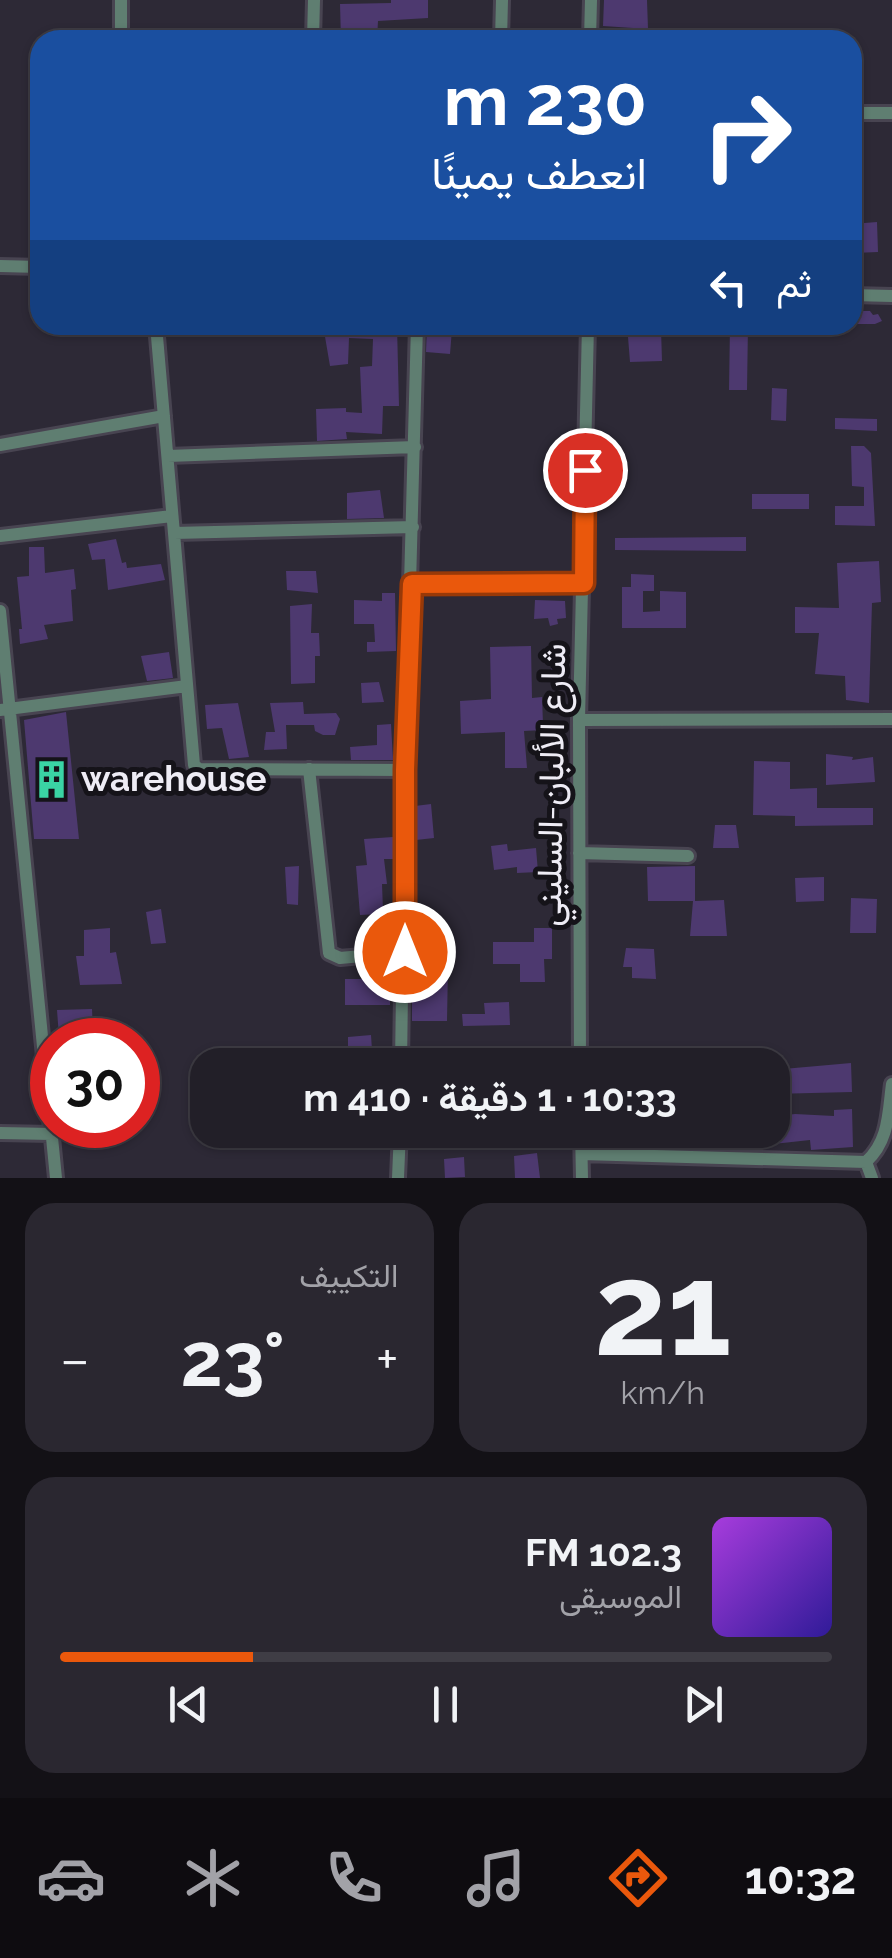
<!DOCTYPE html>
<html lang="ar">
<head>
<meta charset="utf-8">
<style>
  :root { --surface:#221f28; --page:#2a2730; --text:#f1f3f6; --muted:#a2a2a8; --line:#3f3d45; --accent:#ea580c }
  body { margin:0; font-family:Raleway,Vazirmatn,sans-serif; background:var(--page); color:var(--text); direction:rtl; height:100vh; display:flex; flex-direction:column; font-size:38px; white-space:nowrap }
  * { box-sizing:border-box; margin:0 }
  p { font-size:32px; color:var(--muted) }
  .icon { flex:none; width:55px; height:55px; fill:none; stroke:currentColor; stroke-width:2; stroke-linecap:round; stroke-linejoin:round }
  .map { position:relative; height:1178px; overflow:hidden; direction:ltr }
  .details { display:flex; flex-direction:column; gap:25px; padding:25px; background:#131116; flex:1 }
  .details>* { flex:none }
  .guide { position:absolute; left:30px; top:30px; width:832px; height:305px; border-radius:30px; box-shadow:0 2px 8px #0004,0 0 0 2px var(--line); direction:rtl; background:#1a4fa0; color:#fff; overflow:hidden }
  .speed { position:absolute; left:30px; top:1018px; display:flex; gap:20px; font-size:50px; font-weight:700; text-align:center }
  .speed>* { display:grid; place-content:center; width:130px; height:130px; border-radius:50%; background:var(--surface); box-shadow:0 2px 8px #0004,0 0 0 2px var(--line); line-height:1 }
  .speed .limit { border:15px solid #d22; background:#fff; color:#111 }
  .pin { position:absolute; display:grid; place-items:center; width:85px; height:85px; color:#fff; margin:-42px; border:5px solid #fff; border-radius:50%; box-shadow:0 2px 10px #0007 }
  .me { position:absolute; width:110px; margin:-55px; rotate:0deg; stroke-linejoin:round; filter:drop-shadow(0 0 8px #0008) }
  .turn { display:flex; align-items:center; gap:35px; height:210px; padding:0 50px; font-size:45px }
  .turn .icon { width:130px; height:130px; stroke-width:2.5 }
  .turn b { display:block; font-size:70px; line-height:85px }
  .then { display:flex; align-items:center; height:95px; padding:0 50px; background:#0003; gap:20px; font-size:38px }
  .big { font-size:75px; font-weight:700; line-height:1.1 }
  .details .card { flex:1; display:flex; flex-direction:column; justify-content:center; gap:15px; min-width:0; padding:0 35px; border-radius:30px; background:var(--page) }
  .details .dial { align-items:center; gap:0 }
  .dial b { font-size:130px; line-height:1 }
  .song { display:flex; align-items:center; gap:30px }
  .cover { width:120px; height:120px; border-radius:15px; background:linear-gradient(135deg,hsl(280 70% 55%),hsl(250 70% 35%)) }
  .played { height:10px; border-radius:5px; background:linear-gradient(90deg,var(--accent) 25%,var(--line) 25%) }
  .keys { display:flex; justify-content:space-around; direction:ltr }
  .heat { display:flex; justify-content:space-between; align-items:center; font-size:55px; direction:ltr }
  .details .tiles { flex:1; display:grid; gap:25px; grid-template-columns:1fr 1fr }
  .card:last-child { grid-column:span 2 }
  .trip { position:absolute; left:190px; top:1048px; width:600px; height:100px; border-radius:30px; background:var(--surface); box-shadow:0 2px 8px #0004,0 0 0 2px var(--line); font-weight:700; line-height:100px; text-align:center; direction:rtl }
  .tab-bar { display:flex; height:160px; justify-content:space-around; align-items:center; background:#0e0c10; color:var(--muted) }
  .tab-bar .icon { width:70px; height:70px }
  .tab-bar .current { color:var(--accent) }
  .tab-bar b { font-size:45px; color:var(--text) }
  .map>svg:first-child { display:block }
</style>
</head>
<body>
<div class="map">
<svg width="892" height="1178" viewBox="0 0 892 1178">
  <rect width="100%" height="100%" fill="#2d2936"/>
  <!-- building -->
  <path fill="#4d396f" d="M391,0H428V18L378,21L377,40H341L340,4L391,3Z
    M604,0H647L648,29L603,26Z
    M877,222L878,252L854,253L852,224Z
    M852,311H870L873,315L878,314L882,321L875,324H852Z
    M323,325L397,326L399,406H383L382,434L346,432L347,439L317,441L316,409L346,408V412L362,413L360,367L372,366L373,339L349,338L348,364L330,366Z
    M730,325H748L747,390H729Z
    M427,326L452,329L450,354L426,352Z
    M615,327L661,329L662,361L630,362L628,337H615Z
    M772,388L787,389L786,421L771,420Z
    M835,418L877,419V431L835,429Z
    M851,446H864L871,453L875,526L835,525V506H864V487L852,486Z
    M380,490L384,518L347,519V493Z
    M752,494H809V509H752Z
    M746,537V551L615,550V538Z
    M116,539L122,563L126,562L127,568L161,564L165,580L108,590L105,559L92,560L88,544Z
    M29,547H44L45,573L74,569L76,589L71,590L73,621L44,625L48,639L20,644L19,629H22L17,577L29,576Z
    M879,561L881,602L872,603L869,703L846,700L845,676L815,674L819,633H795V607L839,608L837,563Z
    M286,571H316L318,593L287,590Z
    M631,574L654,575V591H643V612L660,611V591L686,592V628H622V587H631Z
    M382,593H395L396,651L367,652V642H375L374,624H354V600L382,601Z
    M535,600L565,601L566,618L557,619L558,624L550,626L548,618L534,619Z
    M312,604L311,633H319L320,656H315V683L291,684L290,606Z
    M531,646L532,698L542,697L543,724H556L558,741L544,740L543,726V730L524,731L527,768H505V732L461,734L460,701L491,699L490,647Z
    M169,652L173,678L147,681L141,656Z
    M565,652L564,686L551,685V663L555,662L556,653Z
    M379,682L384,702L362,703L361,683Z
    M303,702L304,714L336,713L340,719L335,735H323L315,731L314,725H286L287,749L264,750L266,732H275L270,703Z
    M238,703L249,757L229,759L222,728L207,729L205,705Z
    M66,712L79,839H34L24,720Z
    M391,724L393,760H351L350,747L377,745V725Z
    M826,754L853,757L852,760L873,757L875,782L826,785Z
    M754,761L790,762V789L817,788V808H873V825L795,826V816L753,815Z
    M431,804L434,838L416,840L415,806Z
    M715,825H736L739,848H713Z
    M393,837L394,859H384L387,884H382L383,910L380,914L360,915L356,866L367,865L364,839Z
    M507,844L508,851L536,848L538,872L517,873V867L494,870L491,846Z
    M299,866L298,905L287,904L285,867Z
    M695,866V901L724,900L727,936H690L693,901H648L647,867Z
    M824,877V901L796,902L795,878Z
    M851,898L877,899L876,933H850Z
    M161,909L166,943L151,944L146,912Z
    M110,928V953L116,952L122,984L80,985L76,956H84V930Z
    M534,928H552V959H544L545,982H520V964H493V942H534Z
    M420,945H440L441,967H448L447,1021H412V989H419V965H412V958L415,952L420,951Z
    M626,948L654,949L656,979L632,978V967H623Z
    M390,974V1005H345V979H370V975Z
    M509,1002L510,1025L463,1026L462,1014H485L484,1003Z
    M92,1009L93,1030L59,1037L57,1010Z
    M371,1035L372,1050L348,1051V1037Z
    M851,1063L852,1092L772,1094V1070Z
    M852,1109L853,1147L811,1150L810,1140L737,1148H708V1130H772V1117L795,1114L834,1116V1110Z
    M537,1153L540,1178H515L514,1156Z
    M464,1157L465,1177L445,1178L444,1159Z"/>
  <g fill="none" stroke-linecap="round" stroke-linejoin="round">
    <defs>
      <path id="minor" d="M121,40V0
        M313,40L314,0
        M501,40L502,0
        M590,40L591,0
        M852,113H892
        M0,266L40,267
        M852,295L892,296
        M156,325L194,765L199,769L405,770
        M0,445L164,416
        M168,456L415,447
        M174,533L413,527
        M0,536L172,516
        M412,583H584
        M0,611L56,1178
        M0,710L187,686
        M579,720L892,719
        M309,769L329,953L340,958L405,952
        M579,853L688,856
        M401,1065L405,770L417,325
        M580,1065L579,720L588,325
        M581,1130L582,1178
        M0,1133L52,1134
        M582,1154L866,1162C889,1141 888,1114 892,1084
        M866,1162L872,1178
        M398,1178L400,1130"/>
    </defs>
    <!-- minor casing -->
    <use href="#minor" stroke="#484451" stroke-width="18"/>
    <!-- minor -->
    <use href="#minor" stroke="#5f7e71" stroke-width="12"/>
  </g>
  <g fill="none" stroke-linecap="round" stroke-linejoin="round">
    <defs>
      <path id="route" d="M405,952V770L412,584L584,583L585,470"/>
    </defs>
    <!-- route casing -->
    <use href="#route" stroke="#983908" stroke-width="25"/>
    <!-- route -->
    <use href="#route" stroke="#ea580c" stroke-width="18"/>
  </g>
  <!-- icons -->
  <defs>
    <symbol id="building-bare" viewBox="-9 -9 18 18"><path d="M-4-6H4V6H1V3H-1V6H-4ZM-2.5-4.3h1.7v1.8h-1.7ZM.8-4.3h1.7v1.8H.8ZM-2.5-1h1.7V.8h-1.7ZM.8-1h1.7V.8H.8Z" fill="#3ad4a4" stroke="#151319" stroke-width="2.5" paint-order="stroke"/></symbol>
  </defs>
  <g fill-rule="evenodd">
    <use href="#building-bare" x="24" y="752" width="55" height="55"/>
  </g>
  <g text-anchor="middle" stroke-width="10" stroke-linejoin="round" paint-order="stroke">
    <!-- poi labels -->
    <g font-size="35" font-weight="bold" fill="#eeecf5" stroke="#151319" text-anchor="start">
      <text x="81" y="791">warehouse</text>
    </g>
    <!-- street labels -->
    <g font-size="35" fill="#eeecf5" stroke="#151319">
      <text transform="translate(551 785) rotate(-89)" y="12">شارع الألبان-السليني</text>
    </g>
  </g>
</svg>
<div class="speed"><div class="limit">30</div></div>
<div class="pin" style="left:585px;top:470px;background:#d93025"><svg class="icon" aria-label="arrive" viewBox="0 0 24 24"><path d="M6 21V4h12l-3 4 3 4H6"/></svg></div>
<svg class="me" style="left:405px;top:952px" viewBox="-20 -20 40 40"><circle r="17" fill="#ea580c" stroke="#fff" stroke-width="3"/><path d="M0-11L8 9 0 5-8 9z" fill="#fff"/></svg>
<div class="trip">10:33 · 1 دقيقة · 410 m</div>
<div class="guide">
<div class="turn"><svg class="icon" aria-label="right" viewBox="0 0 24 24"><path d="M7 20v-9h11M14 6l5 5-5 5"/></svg><div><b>230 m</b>انعطف يمينًا</div></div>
<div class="then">ثم<svg class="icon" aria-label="left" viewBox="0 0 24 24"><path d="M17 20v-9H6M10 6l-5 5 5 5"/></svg></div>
</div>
</div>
<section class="details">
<div class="tiles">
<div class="card dial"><b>21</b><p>km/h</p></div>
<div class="card"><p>التكييف</p>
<div class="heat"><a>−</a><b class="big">23°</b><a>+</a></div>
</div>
<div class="card">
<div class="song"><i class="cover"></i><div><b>102.3 FM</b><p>الموسيقى</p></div></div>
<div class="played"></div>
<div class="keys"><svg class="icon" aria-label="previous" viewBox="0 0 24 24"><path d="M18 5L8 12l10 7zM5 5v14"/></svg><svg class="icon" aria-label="pause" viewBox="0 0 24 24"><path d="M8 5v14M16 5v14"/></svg><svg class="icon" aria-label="next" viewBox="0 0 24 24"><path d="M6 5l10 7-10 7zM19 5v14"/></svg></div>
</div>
</div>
</section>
<nav class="tab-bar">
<b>10:32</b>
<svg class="icon current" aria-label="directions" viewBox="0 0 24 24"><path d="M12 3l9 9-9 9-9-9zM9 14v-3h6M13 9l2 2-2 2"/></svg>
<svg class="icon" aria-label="music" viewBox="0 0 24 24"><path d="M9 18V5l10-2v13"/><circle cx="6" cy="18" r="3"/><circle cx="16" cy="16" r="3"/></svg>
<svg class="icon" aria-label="phone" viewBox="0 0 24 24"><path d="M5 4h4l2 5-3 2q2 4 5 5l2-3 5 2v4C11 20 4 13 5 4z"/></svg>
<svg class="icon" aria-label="climate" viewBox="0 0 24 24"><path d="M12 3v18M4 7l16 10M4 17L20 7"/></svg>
<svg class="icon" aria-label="car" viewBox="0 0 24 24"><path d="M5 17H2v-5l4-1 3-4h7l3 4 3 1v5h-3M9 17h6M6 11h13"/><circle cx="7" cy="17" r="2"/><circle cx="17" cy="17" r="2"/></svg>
</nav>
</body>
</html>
